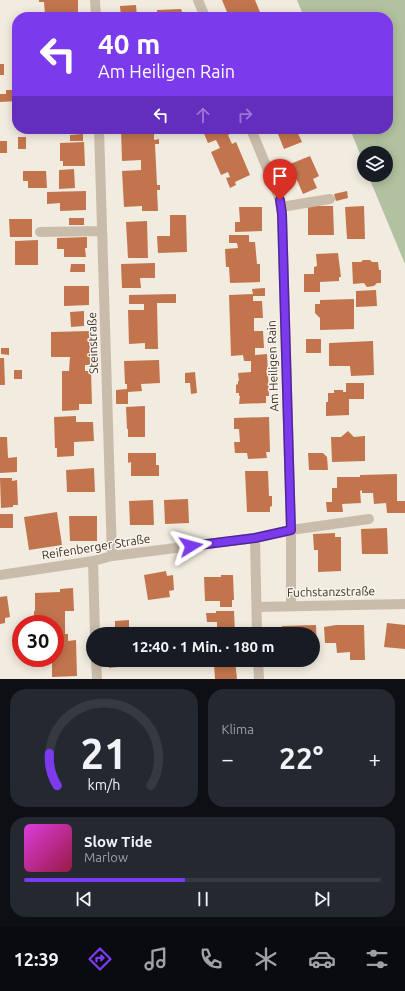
<!DOCTYPE html>
<html lang="de">
<head>
<meta charset="utf-8">
<style>
  :root { --surface:#171b24; --page:#242831; --text:#f1f3f6; --muted:#9ea1a6; --line:#363941; --accent:#7c3aed }
  body { margin:0; font-family:Ubuntu,sans-serif; background:var(--page); color:var(--text); height:100vh; display:flex; flex-direction:column; font-size:15px; white-space:nowrap }
  * { box-sizing:border-box; margin:0 }
  p { font-size:13px; color:var(--muted) }
  .icon { flex:none; width:22px; height:22px; fill:none; stroke:currentColor; stroke-width:2; stroke-linecap:round; stroke-linejoin:round }
  .map { position:relative; height:679px; overflow:hidden }
  .details { display:flex; flex-direction:column; gap:10px; padding:10px; background:#0d0f14; flex:1 }
  .details>* { flex:none }
  .guide { position:absolute; left:12px; top:12px; width:381px; height:122px; border-radius:16px; box-shadow:0 2px 10px #0003; background:#7c3aed; color:#fff; overflow:hidden }
  .tools { position:absolute; left:357px; top:146px; display:grid; gap:8px }
  .tools a { display:grid; place-items:center; width:36px; height:36px; border-radius:50%; background:var(--surface); box-shadow:0 2px 10px #0003; font-size:20px }
  .speed { position:absolute; left:12px; top:615px; display:flex; gap:8px; font-size:20px; font-weight:700; text-align:center }
  .speed>* { display:grid; place-content:center; width:52px; height:52px; border-radius:50%; background:var(--surface); box-shadow:0 2px 10px #0003; line-height:1 }
  .speed .limit { border:6px solid #d22; background:#fff; color:#111 }
  .pin { position:absolute; display:grid; place-items:center; width:34px; height:34px; color:#fff; margin:-41px -17px; border-radius:50% 50% 50% 0; rotate:-45deg; box-shadow:0 0 4px #0007 }
  .pin .icon { rotate:45deg }
  .me { position:absolute; width:44px; margin:-22px; rotate:82deg; stroke-linejoin:round; filter:drop-shadow(0 0 3px #0008) }
  .turn { display:flex; align-items:center; gap:14px; height:84px; padding:0 20px; font-size:18px }
  .turn .icon { width:52px; height:52px; stroke-width:2.5 }
  .turn b { display:block; font-size:28px; line-height:34px }
  .lanes { display:flex; align-items:center; height:38px; padding:0 20px; background:#0003; justify-content:center; gap:20px; direction:ltr }
  .lanes .off { opacity:.35 }
  .big { font-size:30px; font-weight:700; line-height:1.1 }
  .details .card { flex:1; display:flex; flex-direction:column; justify-content:center; gap:6px; min-width:0; padding:0 14px; border-radius:16px; background:var(--page) }
  .details .dial { align-items:center; gap:0 }
  .dial svg { height:104px; overflow:visible; fill:none; stroke:var(--line); stroke-width:7; stroke-linecap:round; text-anchor:middle }
  .dial text { fill:var(--text); stroke:none }
  .song { display:flex; align-items:center; gap:12px }
  .cover { width:48px; height:48px; border-radius:6px; background:linear-gradient(135deg,hsl(300 70% 55%),hsl(340 70% 35%)) }
  .played { height:4px; border-radius:2px; background:linear-gradient(90deg,var(--accent) 45%,var(--line) 45%) }
  .keys { display:flex; justify-content:space-around; direction:ltr }
  .heat { display:flex; justify-content:space-between; align-items:center; font-size:22px; direction:ltr }
  .details .tiles { flex:1; display:grid; gap:10px; grid-template-columns:1fr 1fr }
  .card:last-child { grid-column:span 2 }
  .trip { position:absolute; left:86px; top:627px; width:234px; height:40px; border-radius:20px; background:var(--surface); box-shadow:0 2px 10px #0003; font-weight:700; line-height:40px; text-align:center }
  .dock { display:flex; height:64px; justify-content:space-around; align-items:center; background:#090b0e; color:var(--muted) }
  .dock .icon { width:28px; height:28px }
  .dock .current { color:var(--accent) }
  .dock b { font-size:18px; color:var(--text) }
  .map>svg:first-child { display:block }
</style>
</head>
<body>
<div class="map">
<svg width="405" height="679" viewBox="0 0 405 679">
  <rect width="100%" height="100%" fill="#f2ebdf"/>
  <!-- green -->
  <path fill="#b2c19f" d="M297,0H405V264L368,175H386V153H364V164L350,129H388V17H304Z"/>
  <!-- building -->
  <path fill="#c2754d" d="M39,0H78V17H55V13L45,14L44,2H39Z
    M222,0H255L260,12L248,17H229Z
    M136,5L137,17H121L120,6Z
    M181,9L184,17H157V10Z
    M0,64H4V75H0Z
    M6,90H17V101L0,102V94H6Z
    M121,129H154V140L159,139V144H155L157,185H160V190H157L158,211H142V206L124,207L122,171L141,170V160L122,161Z
    M202,129H230L232,133L228,135L232,144L236,142L250,175L235,182L236,185L230,188L226,178L230,177L228,172L221,175L211,152L220,148L216,140L208,143Z
    M276,129H296L302,142L284,149Z
    M83,134V141H70V135Z
    M18,137H26V149H18Z
    M0,141H7V153H0Z
    M84,142L85,166H63V161H60V143Z
    M310,156L319,176L313,179L317,188L303,194L290,164Z
    M74,169L75,188L59,189V170Z
    M23,171H46L47,188H28V181H23Z
    M86,191V210L60,211V203L47,204V192Z
    M347,191L348,198L336,201L334,194Z
    M308,206H333L334,235H308Z
    M364,206L365,239H347L345,207Z
    M239,207H262V231L235,232V222H240Z
    M170,215H186L187,252L158,253L157,236H170Z
    M69,218H84V225H69Z
    M9,219H32V237H10Z
    M147,221L148,258H128L126,222Z
    M229,235H249V242H255L257,264H260V282L230,283L229,267H226L225,249L238,248L237,243H229Z
    M87,237V248H85L86,257H64V249H57V238Z
    M38,240V265H15V241Z
    M338,253L341,277H339V281L320,282V292H304V274H314V267L317,266L316,254Z
    M363,260H370L372,262H378L379,270H381V283H377L374,286L367,287L364,283L353,284L352,262H361Z
    M155,263V278H140L141,288H122L121,264Z
    M71,264H85V272H70Z
    M64,286H89V305L64,306Z
    M265,288V296H253V301H262L263,318H254V331H263L264,348H255V355L267,354L269,396H266V403L239,404L240,396H239V393H236V385L238,384V381H239L238,373L251,372V361H244L243,355L231,356L229,295L253,294L252,289Z
    M376,290L377,306L356,307V291Z
    M176,294V303H157L158,349H145V343L129,344L128,310H144V304H129V295Z
    M354,299V329L320,330V318L315,313V304H320V300Z
    M84,311V326L71,327L70,312Z
    M90,331V365H85V371H91L92,404H79V410L62,411V371H69L70,357H51V332Z
    M306,339H321V353H306Z
    M373,341L374,375L351,376L350,366H329V343Z
    M1,348H9V355L1,354Z
    M0,358H4L5,385H0Z
    M159,360L160,383L141,384L142,391L128,392V404H116V390L127,389V384H125L124,361Z
    M14,370H22V379H14Z
    M195,372L197,393L191,394L190,383H185V373Z
    M346,383H364V399H349V415L326,416V402H328V393H334V390H343V392H346Z
    M145,406V437H128V429H127L126,407Z
    M76,416V422H93L94,441L74,442V456L57,457V448H55L54,417Z
    M269,417L270,452H266L267,458L248,459L247,453H235L234,442H240L239,429H234V418Z
    M348,431L354,437L365,436V461L332,462L331,437H341Z
    M0,437H7L8,458L17,457V472L0,473Z
    M128,453H156V465H159V476H131V462L128,463Z
    M308,453H323L327,457L328,470H309Z
    M94,468L95,492H67L66,470Z
    M245,471H268L269,496H272V506L270,507V512H247Z
    M397,474V501H405V513H387L386,503L374,504L373,493H362V490L360,491L361,503L342,504L343,512H327L326,502H332V488H337V477H360V475Z
    M0,478H12V481L17,480L18,505H13V507L1,508Z
    M188,499L189,523L165,524L164,500Z
    M153,500L154,525H130L129,501Z
    M57,512L62,545L29,550L24,517Z
    M0,514H13V528H0Z
    M69,516H97V541H70Z
    M387,528L388,554H362L361,529Z
    M335,533V537H341V571L318,572V550H314L313,534Z
    M166,571L167,576L173,575L174,590L169,591L170,597L148,600L144,575Z
    M221,575H233L234,600H232V607H220V601H205L204,577H221Z
    M73,588L74,611H65V634H68V641L76,640L77,676L52,677V658H55V624H34V611H35V593L60,592V589Z
    M7,596L10,617L5,618V623L0,624V597Z
    M216,611H234L235,634H217V622H207L206,613H216Z
    M129,620V634H115V621Z
    M387,623L405,625V649L384,647Z
    M316,625L317,650H313V634H282V626Z
    M336,625H364L365,660H350V652L337,653L336,643H325L324,627Z
    M108,660H117L118,667L109,668Z
    M217,660H235L237,679H215L214,664H217Z"/>
  <g fill="none" stroke-linecap="round" stroke-linejoin="round">
    <!-- minor -->
    <path stroke="#cabcab" stroke-width="10" d="M95,0L96,17
      M198,0L205,17
      M99,129L112,556
      M251,129L280,200L282,214L291,530V606
      M281,207L330,199
      M40,232L102,231
      M255,538L257,634
      M93,561L95,634
      M0,575L93,561L112,556L255,538L291,530L369,519
      M257,607L405,604
      M96,660L97,679
      M258,660L259,679"/>
  </g>
  <g fill="none" stroke-linecap="round" stroke-linejoin="round">
    <defs>
      <path id="route" d="M191,546L255,538L291,530L282,214L280,200"/>
    </defs>
    <!-- route casing -->
    <use href="#route" stroke="#51269a" stroke-width="10"/>
    <!-- route -->
    <use href="#route" stroke="#7c3aed" stroke-width="7"/>
  </g>
  <g text-anchor="middle" stroke-width="3" stroke-linejoin="round" paint-order="stroke">
    <!-- street labels -->
    <g font-size="12" fill="#38302a" stroke="#faf4eb">
      <text transform="translate(93 343) rotate(-92)" y="4">Steinstraße</text>
      <text transform="translate(273 366) rotate(-92)" y="4">Am Heiligen Rain</text>
      <text transform="translate(96 547) rotate(-9)" y="4">Reifenberger Straße</text>
      <text transform="translate(331 592) rotate(-1)" y="4">Fuchstanzstraße</text>
    </g>
  </g>
</svg>
<div class="tools">
<a><svg class="icon" aria-label="layers" viewBox="0 0 24 24"><path d="M12 4l9 5-9 5-9-5zM3 14l9 5 9-5"/></svg></a>
</div>
<div class="speed"><div class="limit">30</div></div>
<div class="pin" style="left:280px;top:200px;background:#d93025"><svg class="icon" aria-label="arrive" viewBox="0 0 24 24"><path d="M6 21V4h12l-3 4 3 4H6"/></svg></div>
<svg class="me" style="left:191px;top:546px" viewBox="-20 -20 40 40"><path d="M0-17L14 15 0 8-14 15z" fill="#7c3aed" stroke="#fff" stroke-width="4"/></svg>
<div class="trip">12:40 · 1 Min. · 180 m</div>
<div class="guide">
<div class="turn"><svg class="icon" aria-label="left" viewBox="0 0 24 24"><path d="M17 20v-9H6M10 6l-5 5 5 5"/></svg><div><b>40 m</b>Am Heiligen Rain</div></div>
<div class="lanes"><svg class="icon" aria-label="left" viewBox="0 0 24 24"><path d="M17 20v-9H6M10 6l-5 5 5 5"/></svg><svg class="icon off" aria-label="ahead" viewBox="0 0 24 24"><path d="M12 20V5M6 11l6-6 6 6"/></svg><svg class="icon off" aria-label="right" viewBox="0 0 24 24"><path d="M7 20v-9h11M14 6l5 5-5 5"/></svg></div>
</div>
</div>
<section class="details">
<div class="tiles">
<div class="card dial"><svg viewBox="0 0 100 80">
<path d="M14 69A42 42 0 1 1 86 69"/>
<path d="M14 69A42 42 0 0 1 8 44" stroke="#7c3aed"/>
<text x="50" y="56" font-size="32" font-weight="700">21</text>
<text x="50" y="72" font-size="11">km/h</text>
</svg></div>
<div class="card"><p>Klima</p>
<div class="heat"><a>−</a><b class="big">22°</b><a>+</a></div>
</div>
<div class="card">
<div class="song"><i class="cover"></i><div><b>Slow Tide</b><p>Marlow</p></div></div>
<div class="played"></div>
<div class="keys"><svg class="icon" aria-label="previous" viewBox="0 0 24 24"><path d="M18 5L8 12l10 7zM5 5v14"/></svg><svg class="icon" aria-label="pause" viewBox="0 0 24 24"><path d="M8 5v14M16 5v14"/></svg><svg class="icon" aria-label="next" viewBox="0 0 24 24"><path d="M6 5l10 7-10 7zM19 5v14"/></svg></div>
</div>
</div>
</section>
<nav class="dock">
<b>12:39</b>
<svg class="icon current" aria-label="directions" viewBox="0 0 24 24"><path d="M12 3l9 9-9 9-9-9zM9 14v-3h6M13 9l2 2-2 2"/></svg>
<svg class="icon" aria-label="music" viewBox="0 0 24 24"><path d="M9 18V5l10-2v13"/><circle cx="6" cy="18" r="3"/><circle cx="16" cy="16" r="3"/></svg>
<svg class="icon" aria-label="phone" viewBox="0 0 24 24"><path d="M5 4h4l2 5-3 2q2 4 5 5l2-3 5 2v4C11 20 4 13 5 4z"/></svg>
<svg class="icon" aria-label="climate" viewBox="0 0 24 24"><path d="M12 3v18M4 7l16 10M4 17L20 7"/></svg>
<svg class="icon" aria-label="car" viewBox="0 0 24 24"><path d="M5 17H2v-5l4-1 3-4h7l3 4 3 1v5h-3M9 17h6M6 11h13"/><circle cx="7" cy="17" r="2"/><circle cx="17" cy="17" r="2"/></svg>
<svg class="icon" aria-label="filters" viewBox="0 0 24 24"><path d="M4 7h16M4 17h16"/><circle cx="9" cy="7" r="2"/><circle cx="15" cy="17" r="2"/></svg>
</nav>
</body>
</html>
